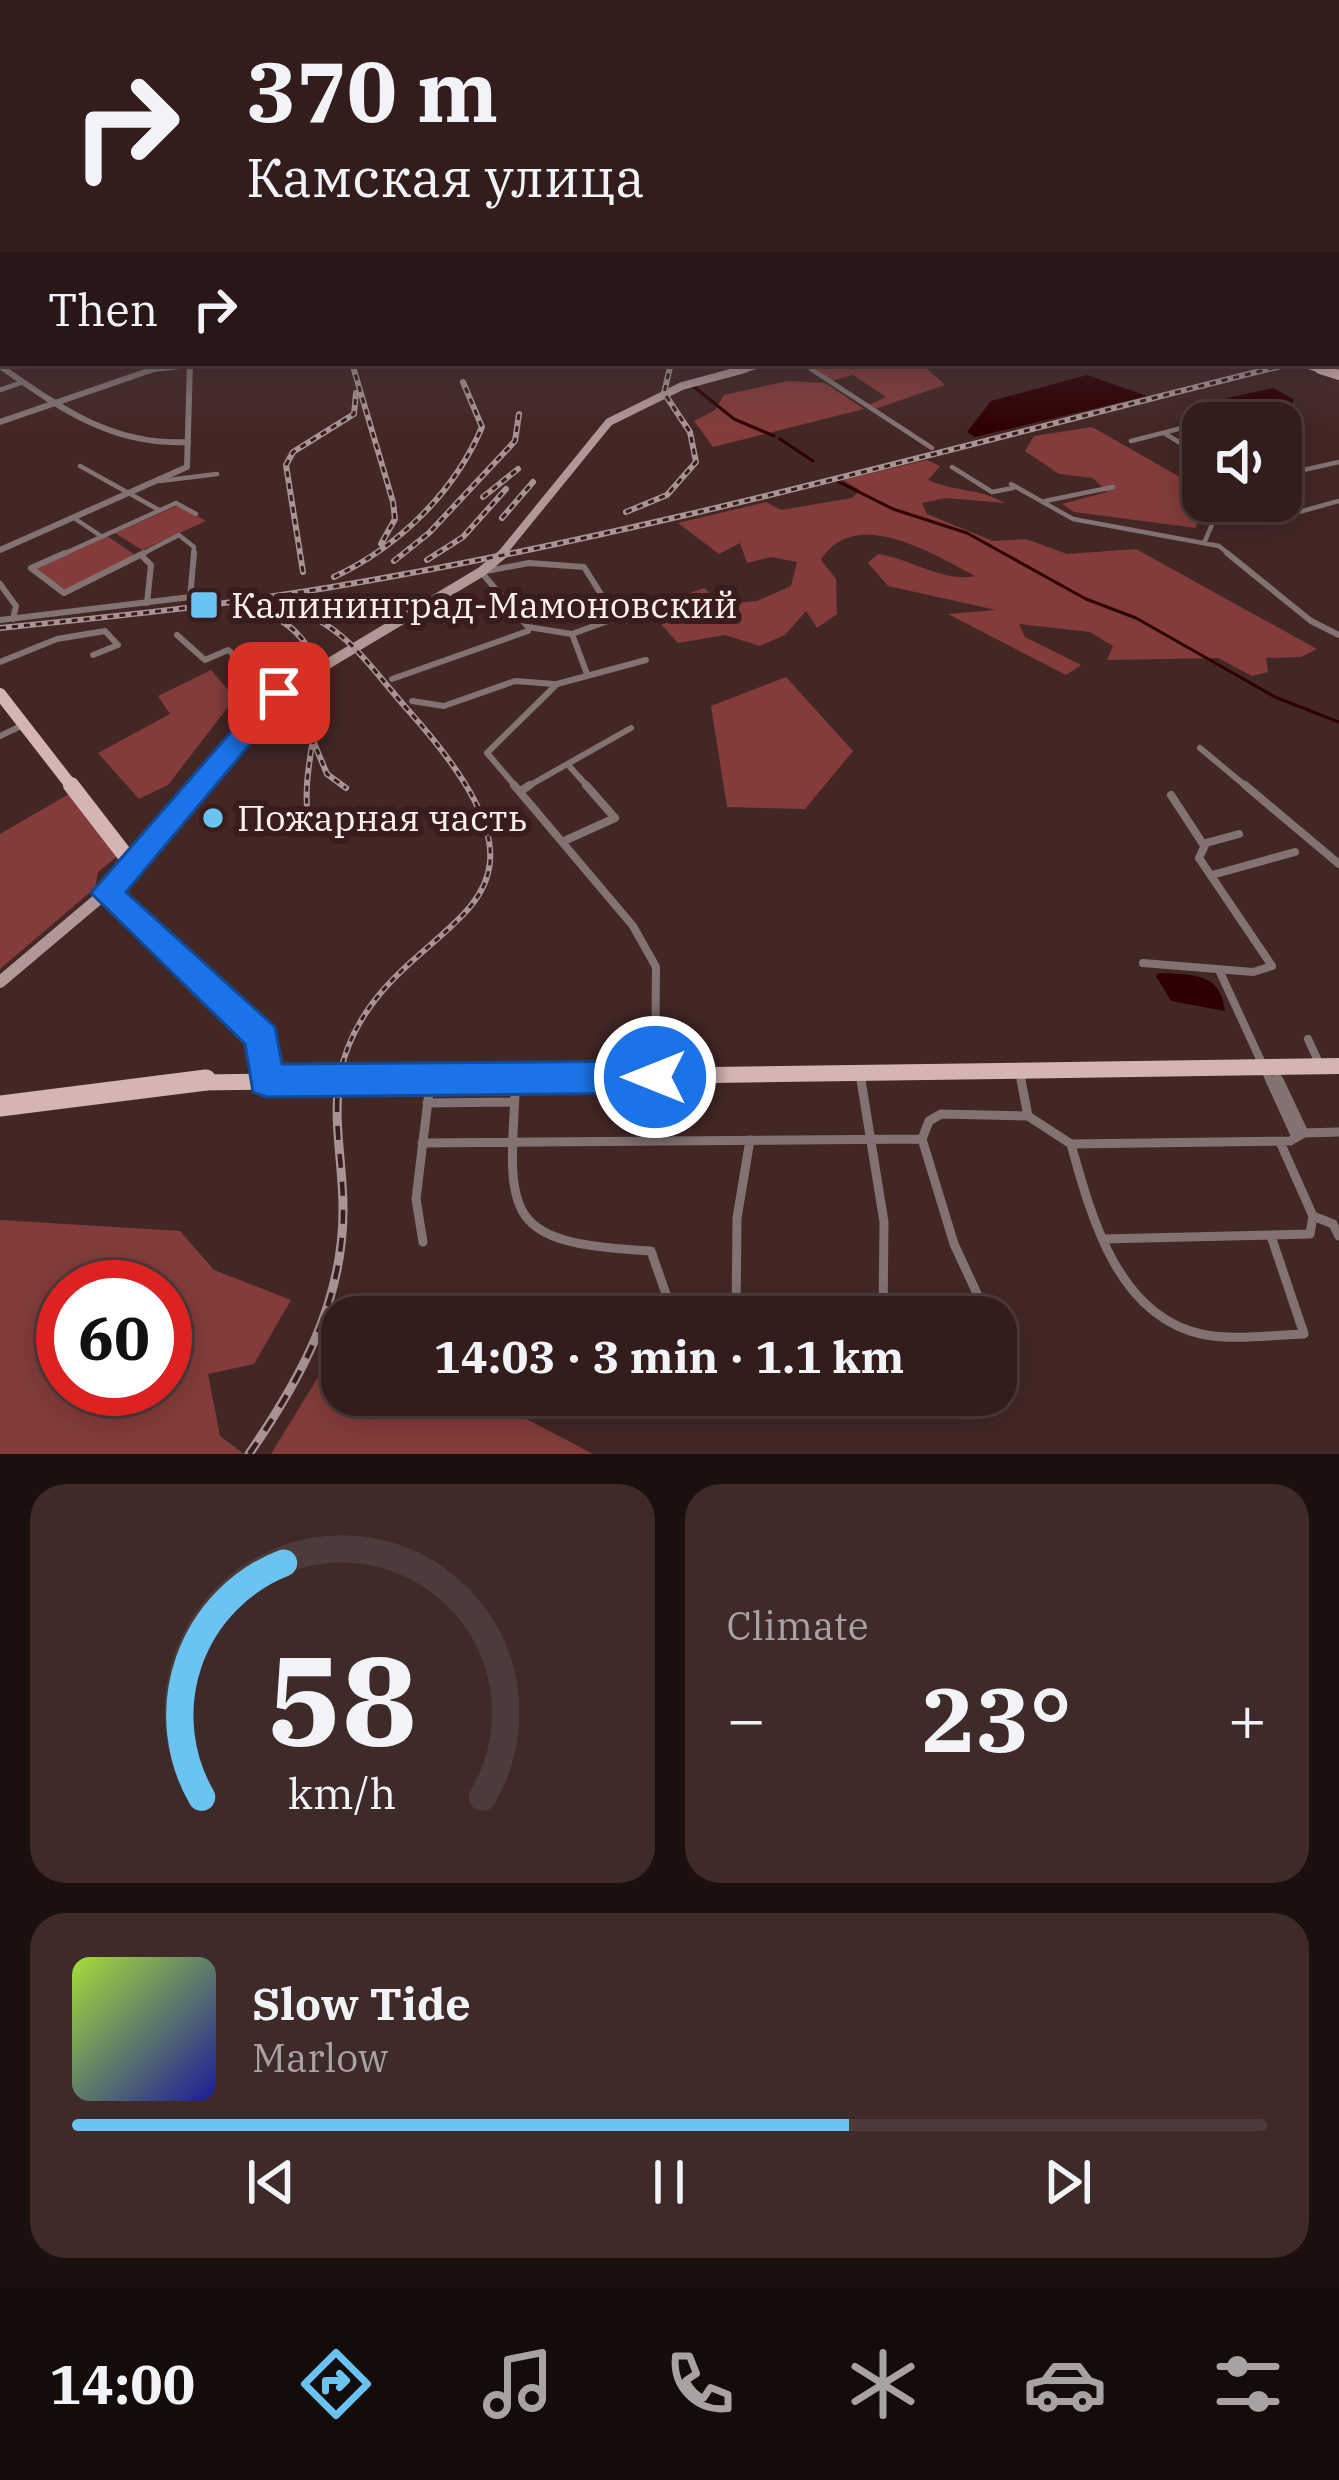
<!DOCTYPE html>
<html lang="en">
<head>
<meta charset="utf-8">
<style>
  :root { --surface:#321d1c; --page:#3d2a29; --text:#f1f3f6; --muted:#a8a2a3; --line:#4d3b3b; --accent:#6ac3f1 }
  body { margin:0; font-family:"IBM Plex Serif",serif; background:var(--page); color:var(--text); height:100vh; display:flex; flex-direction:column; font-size:45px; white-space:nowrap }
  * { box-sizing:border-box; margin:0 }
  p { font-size:39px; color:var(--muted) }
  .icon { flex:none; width:66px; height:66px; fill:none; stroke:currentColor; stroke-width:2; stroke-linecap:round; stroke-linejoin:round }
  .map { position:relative; height:1454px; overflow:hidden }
  .side { display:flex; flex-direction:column; gap:30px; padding:30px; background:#1c100f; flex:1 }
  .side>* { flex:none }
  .hud { position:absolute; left:0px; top:0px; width:1341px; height:366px; box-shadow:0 6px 30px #0003,0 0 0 3px var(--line); background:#321d1c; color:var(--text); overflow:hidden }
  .tools { position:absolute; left:1182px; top:402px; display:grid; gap:24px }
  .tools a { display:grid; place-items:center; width:120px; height:120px; border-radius:24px; background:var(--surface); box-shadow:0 6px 30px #0003,0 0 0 3px var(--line); font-size:60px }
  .speed { position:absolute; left:36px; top:1260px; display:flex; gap:24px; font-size:60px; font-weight:700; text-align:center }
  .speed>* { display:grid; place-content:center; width:156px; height:156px; border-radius:50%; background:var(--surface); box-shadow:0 6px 30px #0003,0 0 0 3px var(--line); line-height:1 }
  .speed .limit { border:18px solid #d22; background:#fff; color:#111 }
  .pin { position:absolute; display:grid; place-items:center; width:102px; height:102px; color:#fff; margin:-51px; border-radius:24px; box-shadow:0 6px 18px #0006 }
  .me { position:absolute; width:132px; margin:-66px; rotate:270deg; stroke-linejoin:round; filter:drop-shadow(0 0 9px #0008) }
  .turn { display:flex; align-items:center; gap:42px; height:252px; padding:0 48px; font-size:54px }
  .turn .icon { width:156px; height:156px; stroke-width:2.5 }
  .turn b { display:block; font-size:84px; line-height:102px }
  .then { display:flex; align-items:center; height:114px; padding:0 48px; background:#0003; gap:24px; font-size:45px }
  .big { font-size:90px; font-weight:800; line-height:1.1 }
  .side .tile { flex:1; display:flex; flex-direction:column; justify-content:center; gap:18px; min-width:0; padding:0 42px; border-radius:36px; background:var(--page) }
  .side .dial { align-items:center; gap:0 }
  .dial svg { height:312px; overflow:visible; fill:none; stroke:var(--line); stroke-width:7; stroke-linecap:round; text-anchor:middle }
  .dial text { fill:var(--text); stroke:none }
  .song { display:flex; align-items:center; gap:36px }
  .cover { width:144px; height:144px; border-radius:18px; background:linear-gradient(135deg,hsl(80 70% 55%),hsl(240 70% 35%)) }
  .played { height:12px; border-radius:6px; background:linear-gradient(90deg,var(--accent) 65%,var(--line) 65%) }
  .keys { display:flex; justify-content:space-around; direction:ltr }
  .heat { display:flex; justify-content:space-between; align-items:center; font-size:66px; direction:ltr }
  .side .tiles { flex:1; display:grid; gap:30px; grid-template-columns:1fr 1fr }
  .tile:last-child { grid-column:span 2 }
  .trip { position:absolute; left:321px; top:1296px; width:696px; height:120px; border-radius:36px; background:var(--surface); box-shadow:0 6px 30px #0003,0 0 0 3px var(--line); font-weight:800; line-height:120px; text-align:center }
  .menu { display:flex; height:192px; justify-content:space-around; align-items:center; background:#140c0b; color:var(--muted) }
  .menu .icon { width:84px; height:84px }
  .menu .on { color:var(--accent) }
  .menu b { font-size:54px; color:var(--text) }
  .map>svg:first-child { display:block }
</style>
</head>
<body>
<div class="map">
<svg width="1339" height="1454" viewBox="0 0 1339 1454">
  <rect width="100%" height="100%" fill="#432725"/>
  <!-- green -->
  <path fill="#833c3b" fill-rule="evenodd" d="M805,363H921L945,385L875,409L869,405L886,397L853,375L832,381Z
    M787,381L825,383L864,409L713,447L694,421L715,410L724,395Z
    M1092,427L1203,490L1196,528L1074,512L1062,504L1107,492L1093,478L1059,474L1025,451L1034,436Z
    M927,460L940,466L928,480C955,492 979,488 1005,503L946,498L922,503L927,514L993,541L1026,539L1067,554L1136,549L1317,649L1301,657L1266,658L1268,672L1252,676L1218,658L1107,660L1113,646L1090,632L1019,624L1025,637L1081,665L1066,675L948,614L996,610L888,586L868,563L878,554C911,559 945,583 975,576C933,554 855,505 821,560L836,579L837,614L817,628L806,611L785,635L760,646L725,635L678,643L650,612L663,602L704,588L722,604L757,601L791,586L797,562L771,557L747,563L740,543L719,554L678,523L766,502L781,510L852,498L860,490L843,480Z
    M179,505L206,521L142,550L115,533Z
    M107,536L138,557L65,590L35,568Z
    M211,670L235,698L168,785L139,799L98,753L170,714L158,696Z
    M786,677L853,751L805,809L727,807L711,706Z
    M69,794L119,855L98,872L95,888L0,969V834Z
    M0,1220L180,1231L214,1270L291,1300L254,1364L208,1374L220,1436L244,1454H0ZM63,1287H165V1389H63Z
    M342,1338V1395H481L593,1454H271Z"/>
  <!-- water -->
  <path fill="#2f0002" d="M1087,375L1147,396L975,437L967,432L991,401Z
    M1273,388L1293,399V408L1279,423H1208L1204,405C1216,400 1256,392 1273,388Z
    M1159,973C1192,975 1221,972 1225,1011L1171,1001L1156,976Z"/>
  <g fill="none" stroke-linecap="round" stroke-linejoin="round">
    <!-- stream -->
    <path stroke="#2f0002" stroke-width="3" d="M693,386L734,419L774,436
      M780,439L813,461
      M837,481L893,509L967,533L1086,599L1136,618L1275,697L1339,722"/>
    <!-- minor-far4 -->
    <path stroke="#827372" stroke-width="3" d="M802,363L816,372"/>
    <!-- minor-far3 -->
    <path stroke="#827372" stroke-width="4.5" d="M811,369L932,448
      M0,390L23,382
      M1164,433L1203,457
      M1131,441L1186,427
      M80,466L159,510
      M952,467L992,492L1013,488
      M1281,475L1339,462
      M160,481L217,474
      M1011,484L1073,519L1219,546L1231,556
      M1045,501L1113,487
      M1274,501L1299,512L1339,501
      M74,518L101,536
      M1205,541L1222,501
      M59,556L176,503L196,514
      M138,556L179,535L194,547L193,556"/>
    <!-- minor-far2 -->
    <path stroke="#827372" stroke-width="6" d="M65,553L31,568L64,593L144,553
      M1227,553L1311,621L1339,635
      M142,556L151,565L147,603
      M529,563L584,567L616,618L572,634L528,627L481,572Z
      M0,584L16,606L13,619
      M190,598L194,553
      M0,620L207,595
      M572,634L587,674
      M177,635L205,660L228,650L279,693
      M0,662L57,639L105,631L118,645L93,655
      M392,679L528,631
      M412,701L444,706L515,681L554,684
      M0,736L21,726
      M1200,748L1248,788
      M570,767L589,788
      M517,788L487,753L557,684L646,660
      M525,788L631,728"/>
    <!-- minor-far1 -->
    <path stroke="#827372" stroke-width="8" d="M514,785L633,926L656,967L655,1076
      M1245,785L1339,864
      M522,790L530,785
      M1171,795L1203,844
      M564,841L615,818L586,785
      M1212,875L1295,852
      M1143,963L1253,972L1272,966L1199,858L1206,843L1239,834
      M1219,970L1271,1083
      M1308,1039L1319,1063
      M1275,1071L1280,1083
      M1020,1072L1022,1083
      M861,1077L862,1083"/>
    <!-- minor -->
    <path stroke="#827372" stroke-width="9" d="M861,1080L884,1222L883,1317
      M1021,1080L1028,1116
      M1270,1080L1295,1135
      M1279,1080L1304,1133
      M516,1081C507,1219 503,1243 651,1251L674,1317
      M427,1103L513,1102
      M922,1139L954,1244L980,1300L981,1317
      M1280,1142L1313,1216L1333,1224L1339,1236
      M422,1143L922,1139L929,1121L941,1114L1028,1116L1071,1144L1290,1141L1304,1133L1339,1132
      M1071,1144C1091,1216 1117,1315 1201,1334C1234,1341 1271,1335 1304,1334L1271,1236
      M1103,1239L1310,1234L1313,1216
      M423,1242L416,1199L429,1092
      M736,1317L737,1218L750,1140"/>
    <!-- tertiary-far1 -->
    <path stroke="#827372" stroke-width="6" d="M0,366C60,408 112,446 188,442
      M0,422L154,369L189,365
      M0,550L187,467L190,363"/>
    <!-- tertiary -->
    <path stroke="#827372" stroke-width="10" d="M107,893L262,1038L265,1080"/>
    <!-- secondary-far3 -->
    <path stroke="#b19897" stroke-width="6" d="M734,372L767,363"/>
    <!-- secondary-far2 -->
    <path stroke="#b19897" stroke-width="8" d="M500,556L609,422L682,386L745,369"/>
    <!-- secondary-far1 -->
    <path stroke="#b19897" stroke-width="10" d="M198,788L279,693L481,572L504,553"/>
    <!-- secondary -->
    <path stroke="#b19897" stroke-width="12" d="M0,982L116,884L200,785"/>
    <!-- primary-far4 -->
    <path stroke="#d5b5b3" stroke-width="8" d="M1302,363L1330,372"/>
    <!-- primary-far3 -->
    <path stroke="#d5b5b3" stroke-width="10" d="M1320,369L1339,375"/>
    <!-- primary-far2 -->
    <path stroke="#d5b5b3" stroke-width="12" d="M0,694L73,788"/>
    <!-- primary-far1 -->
    <path stroke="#d5b5b3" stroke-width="16" d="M71,785L132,864
      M161,1083L1339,1066"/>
    <!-- primary -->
    <path stroke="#d5b5b3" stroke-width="21" d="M0,1106L206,1080"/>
    <defs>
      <path id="rail-far1" d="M352,363L393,502L395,519L381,544
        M483,497L518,469
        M626,512L667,495L696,462L690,432L664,393L671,363
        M502,518L533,482
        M427,560L463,537L506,489
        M394,561L429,533L515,441L519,414
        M303,572L286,465L293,452L354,414L356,393
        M334,577C398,547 454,493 482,427L463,382
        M275,605C339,615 368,665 408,710C615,941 370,902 338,1083
        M270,614C362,662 291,746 310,829
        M0,628C109,617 217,606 326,588C652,534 972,442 1293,363
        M312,738L327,774L346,788"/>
      <path id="rail" d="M249,1454C300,1380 344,1301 343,1208C343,1165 333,1123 339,1080"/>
    </defs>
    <!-- rail-far1 casing -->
    <use href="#rail-far1" stroke="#a89593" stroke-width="6"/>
    <!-- rail casing -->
    <use href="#rail" stroke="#a89593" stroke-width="9"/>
    <!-- rail-far1 -->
    <use href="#rail-far1" stroke="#381d1c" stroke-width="3" stroke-dasharray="6" stroke-linecap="butt"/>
    <!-- rail -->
    <use href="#rail" stroke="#381d1c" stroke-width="4.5" stroke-dasharray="14" stroke-linecap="butt"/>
  </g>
  <!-- sky -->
  <linearGradient id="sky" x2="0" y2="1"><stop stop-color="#251514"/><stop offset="0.52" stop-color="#554751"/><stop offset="1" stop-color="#554751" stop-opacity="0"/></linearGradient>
  <rect width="1339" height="429" fill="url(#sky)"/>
  <!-- route -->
  <path fill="#1a73e8" stroke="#114b97" stroke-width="3" d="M279,685L292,693L288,699L126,892L275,1027L282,1064L655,1061L668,1065L673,1077L668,1088L655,1093L266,1097L253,1092L245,1044L91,893L270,687Z"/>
  <!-- markers -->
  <g fill="#6ac3f1" stroke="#381d1c" stroke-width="4.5">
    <rect x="189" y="590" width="30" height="30" rx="6"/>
    <circle cx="213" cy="818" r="12"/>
  </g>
  <g text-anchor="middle" stroke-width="12" stroke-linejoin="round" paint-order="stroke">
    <!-- poi labels -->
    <g font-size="36" fill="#fdf1f0" stroke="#381d1c" text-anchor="start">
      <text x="231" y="618">Калининград-Мамоновский</text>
      <text x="237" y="831">Пожарная часть</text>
    </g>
  </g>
</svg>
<div class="tools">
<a><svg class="icon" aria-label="sound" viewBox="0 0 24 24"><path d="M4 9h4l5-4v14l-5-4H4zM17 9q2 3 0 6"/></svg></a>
</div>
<div class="speed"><div class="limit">60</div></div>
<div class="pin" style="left:279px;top:693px;background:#d93025"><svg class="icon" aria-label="arrive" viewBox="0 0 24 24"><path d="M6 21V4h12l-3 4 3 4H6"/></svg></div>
<svg class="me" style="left:655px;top:1077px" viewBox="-20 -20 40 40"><circle r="17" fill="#1a73e8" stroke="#fff" stroke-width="3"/><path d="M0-11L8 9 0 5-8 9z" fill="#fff"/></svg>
<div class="trip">14:03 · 3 min · 1.1 km</div>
<div class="hud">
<div class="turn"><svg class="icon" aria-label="right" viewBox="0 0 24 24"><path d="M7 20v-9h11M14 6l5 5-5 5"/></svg><div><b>370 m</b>Камская улица</div></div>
<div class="then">Then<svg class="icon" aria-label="right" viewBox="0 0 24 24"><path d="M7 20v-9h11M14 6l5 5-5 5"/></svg></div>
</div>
</div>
<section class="side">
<div class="tiles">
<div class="tile dial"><svg viewBox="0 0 100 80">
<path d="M14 69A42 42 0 1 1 86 69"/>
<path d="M14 69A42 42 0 0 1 35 9" stroke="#6ac3f1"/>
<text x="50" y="56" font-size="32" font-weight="700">58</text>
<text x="50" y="72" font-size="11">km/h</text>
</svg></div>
<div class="tile"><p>Climate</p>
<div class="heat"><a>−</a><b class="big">23°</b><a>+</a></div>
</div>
<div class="tile">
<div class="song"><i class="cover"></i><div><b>Slow Tide</b><p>Marlow</p></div></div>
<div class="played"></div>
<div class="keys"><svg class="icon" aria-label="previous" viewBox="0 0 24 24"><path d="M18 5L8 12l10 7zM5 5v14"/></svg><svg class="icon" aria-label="pause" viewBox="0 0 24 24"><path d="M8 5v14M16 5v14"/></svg><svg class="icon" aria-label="next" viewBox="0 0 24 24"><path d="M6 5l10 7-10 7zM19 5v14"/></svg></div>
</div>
</div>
</section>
<nav class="menu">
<b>14:00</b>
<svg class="icon on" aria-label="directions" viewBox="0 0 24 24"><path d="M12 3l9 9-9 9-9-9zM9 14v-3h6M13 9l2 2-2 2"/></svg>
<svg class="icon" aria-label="music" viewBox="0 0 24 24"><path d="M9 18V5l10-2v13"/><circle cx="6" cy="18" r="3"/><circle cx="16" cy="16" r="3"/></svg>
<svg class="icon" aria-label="phone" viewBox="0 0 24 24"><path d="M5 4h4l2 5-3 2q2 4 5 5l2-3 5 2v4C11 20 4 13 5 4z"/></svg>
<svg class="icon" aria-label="climate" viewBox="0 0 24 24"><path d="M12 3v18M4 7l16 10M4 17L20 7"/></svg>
<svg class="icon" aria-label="car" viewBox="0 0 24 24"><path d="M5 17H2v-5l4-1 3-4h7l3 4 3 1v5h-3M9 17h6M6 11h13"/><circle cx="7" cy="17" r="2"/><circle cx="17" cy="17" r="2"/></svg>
<svg class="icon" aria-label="filters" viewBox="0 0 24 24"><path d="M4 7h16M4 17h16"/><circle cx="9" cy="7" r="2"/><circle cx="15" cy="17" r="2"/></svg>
</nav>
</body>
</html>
